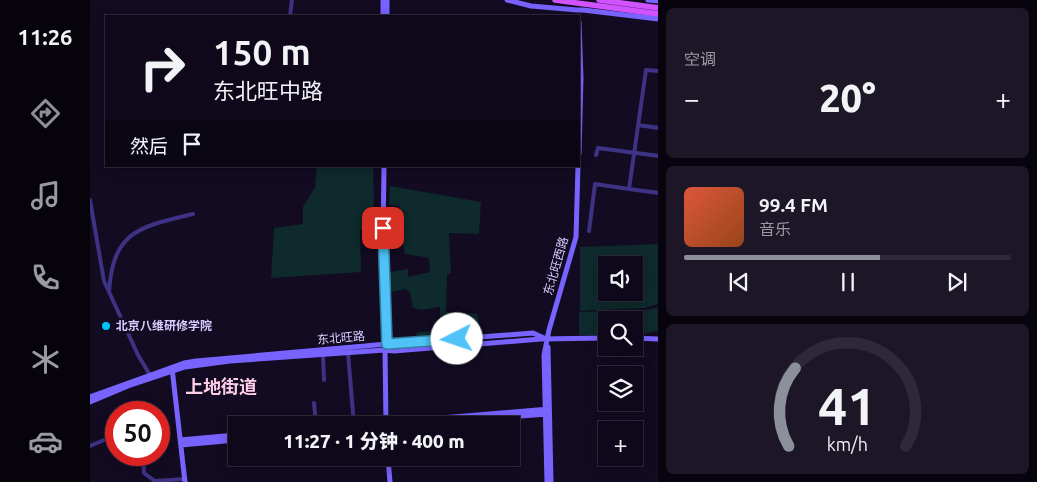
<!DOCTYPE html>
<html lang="zh">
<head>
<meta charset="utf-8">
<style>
  :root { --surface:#0e081a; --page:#1c1627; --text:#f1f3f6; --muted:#9b9aa2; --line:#2e2939; --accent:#8c9099 }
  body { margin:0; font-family:Ubuntu,"Noto Sans SC",sans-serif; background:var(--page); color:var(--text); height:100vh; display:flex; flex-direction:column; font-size:19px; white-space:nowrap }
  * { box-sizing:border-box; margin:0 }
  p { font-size:16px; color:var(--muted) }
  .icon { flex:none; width:28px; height:28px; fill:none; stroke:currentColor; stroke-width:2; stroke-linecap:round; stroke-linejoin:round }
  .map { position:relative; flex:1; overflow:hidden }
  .drawer { display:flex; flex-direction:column; gap:8px; padding:8px; background:#08040e; width:379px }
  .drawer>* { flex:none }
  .guide { position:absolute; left:15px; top:15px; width:475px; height:152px; border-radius:0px; box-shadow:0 2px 12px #0003,0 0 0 1px var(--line); background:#0e081a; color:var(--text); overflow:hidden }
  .fabs { position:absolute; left:508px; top:256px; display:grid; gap:10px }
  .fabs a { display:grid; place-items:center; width:45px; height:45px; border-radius:0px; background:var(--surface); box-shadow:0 2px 12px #0003,0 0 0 1px var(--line); font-size:25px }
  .speed { position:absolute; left:15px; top:401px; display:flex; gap:10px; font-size:25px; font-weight:700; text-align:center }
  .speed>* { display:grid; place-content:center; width:65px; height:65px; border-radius:50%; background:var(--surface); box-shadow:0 2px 12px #0003,0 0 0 1px var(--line); line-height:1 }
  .speed .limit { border:8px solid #d22; background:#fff; color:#111 }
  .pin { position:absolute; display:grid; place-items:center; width:42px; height:42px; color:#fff; margin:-21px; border-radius:10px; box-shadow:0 2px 8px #0006 }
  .me { position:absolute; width:55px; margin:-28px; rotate:266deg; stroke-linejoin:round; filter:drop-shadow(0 0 4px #0008) }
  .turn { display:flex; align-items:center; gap:18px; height:105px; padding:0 25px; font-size:22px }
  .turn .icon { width:65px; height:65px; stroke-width:2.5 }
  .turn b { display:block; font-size:35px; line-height:42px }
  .then { display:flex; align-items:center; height:48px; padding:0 25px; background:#0003; gap:10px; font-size:19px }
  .big { font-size:38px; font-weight:800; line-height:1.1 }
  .drawer .tile { flex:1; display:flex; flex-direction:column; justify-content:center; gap:8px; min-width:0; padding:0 18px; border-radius:8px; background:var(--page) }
  .drawer .dial { align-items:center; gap:0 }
  .dial svg { height:130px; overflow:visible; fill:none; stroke:var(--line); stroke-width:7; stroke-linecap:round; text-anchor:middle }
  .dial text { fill:var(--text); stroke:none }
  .song { display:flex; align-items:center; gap:15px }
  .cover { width:60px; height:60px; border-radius:8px; background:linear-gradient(135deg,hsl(10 70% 55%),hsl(20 70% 35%)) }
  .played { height:5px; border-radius:2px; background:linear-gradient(90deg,var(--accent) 60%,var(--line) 60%) }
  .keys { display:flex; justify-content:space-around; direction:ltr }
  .heat { display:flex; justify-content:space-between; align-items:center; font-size:28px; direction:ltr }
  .trip { position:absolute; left:138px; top:416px; width:292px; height:50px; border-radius:0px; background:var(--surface); box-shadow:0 2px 12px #0003,0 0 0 1px var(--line); font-weight:800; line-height:50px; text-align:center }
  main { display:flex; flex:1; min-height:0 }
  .tab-bar { display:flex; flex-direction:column; width:90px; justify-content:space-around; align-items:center; background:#06030a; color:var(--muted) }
  .tab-bar .icon { width:35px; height:35px }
  .tab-bar .current { color:var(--accent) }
  .tab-bar b { font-size:22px; color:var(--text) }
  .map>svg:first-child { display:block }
</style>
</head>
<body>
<main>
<nav class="tab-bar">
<b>11:26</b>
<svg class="icon current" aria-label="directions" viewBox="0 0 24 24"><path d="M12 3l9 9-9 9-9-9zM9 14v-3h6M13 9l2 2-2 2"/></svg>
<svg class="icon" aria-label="music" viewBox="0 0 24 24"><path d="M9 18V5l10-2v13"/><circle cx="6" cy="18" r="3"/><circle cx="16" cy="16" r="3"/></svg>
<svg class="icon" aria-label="phone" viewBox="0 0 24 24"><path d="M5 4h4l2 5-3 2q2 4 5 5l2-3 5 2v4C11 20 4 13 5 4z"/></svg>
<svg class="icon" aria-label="climate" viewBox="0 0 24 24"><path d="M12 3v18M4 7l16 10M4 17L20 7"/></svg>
<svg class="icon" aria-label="car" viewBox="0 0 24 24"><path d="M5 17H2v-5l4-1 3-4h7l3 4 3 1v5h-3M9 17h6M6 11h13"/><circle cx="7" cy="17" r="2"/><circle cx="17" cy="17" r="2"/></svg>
</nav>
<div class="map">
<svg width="569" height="482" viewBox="0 0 569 482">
  <rect width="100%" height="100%" fill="#120b22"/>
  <!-- green -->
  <path fill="#0e2a2c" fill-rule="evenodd" d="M227,166H283L284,202L280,230H270L271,272L181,278L184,228L213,224V207L225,187Z
    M300,186L391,202L389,234L359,233L361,273L357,275L356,312L387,314L390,327L386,331L325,336L328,332L350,331V307L331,310L323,308L320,293L316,289L301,292L299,272L318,269V277L340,272L339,258L315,254L310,229V206L299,205Z
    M569,244L568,304L555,308L490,311V247ZM516,265H544V292H516Z
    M569,307L568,331L544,335V320H516V335H489V312L556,310Z"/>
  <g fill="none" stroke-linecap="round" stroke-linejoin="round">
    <!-- street -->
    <path stroke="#3e3285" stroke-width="4" d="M200,16L202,0
      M569,71L556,70L539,189L569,193
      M548,125L569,128
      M506,155L508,148L569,156
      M0,200L14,281L48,355L60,375
      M499,231L505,184L539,189
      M19,292C23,230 50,227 103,214
      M258,353L264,425
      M233,355L234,380
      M224,403L226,425
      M0,446L26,435
      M53,455L54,473L65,481L94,479"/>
    <!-- secondary -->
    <path stroke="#7863ff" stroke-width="5" d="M417,0L441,6L487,10H493L569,19
      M558,0L569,1
      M293,16V0
      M297,16V0
      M489,22L491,78L489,154
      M294,166L293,242L297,340L295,350L296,425
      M544,338L569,339
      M458,347L461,482
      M82,368L95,482
      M0,397L94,363L106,361L297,344L443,333L454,338
      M0,402L38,386L95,367L140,361L295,350L304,351L451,339L516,338
      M268,425L459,409
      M318,425L457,414
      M90,440L146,435
      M91,445L146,440
      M298,458L300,482
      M457,482L454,355L459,330L486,237L488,166"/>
    <!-- primary -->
    <path stroke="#d153ff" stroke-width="5.5" d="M465,0L569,14
      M509,0L569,8"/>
  </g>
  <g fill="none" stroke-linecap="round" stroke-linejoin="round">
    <defs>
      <path id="route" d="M293,228L297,344L367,339"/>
    </defs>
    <!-- route casing -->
    <use href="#route" stroke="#337fa1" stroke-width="12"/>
    <!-- route -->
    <use href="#route" stroke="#4fc3f7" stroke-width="9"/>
  </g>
  <!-- markers -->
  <circle fill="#00c4f7" stroke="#120b22" stroke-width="2" cx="16" cy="326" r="5"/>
  <g text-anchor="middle" stroke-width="5" stroke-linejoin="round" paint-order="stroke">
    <!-- street labels -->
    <g font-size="12" fill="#d7ccff" stroke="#120b22">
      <text transform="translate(466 266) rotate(-74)" y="4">东北旺西路</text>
      <text transform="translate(251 338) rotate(-5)" y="4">东北旺路</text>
    </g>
    <!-- poi labels -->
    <g font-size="12" font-weight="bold" fill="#d7ccff" stroke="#120b22" text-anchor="start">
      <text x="26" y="330">北京八维研修学院</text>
    </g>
    <!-- district labels -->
    <g font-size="18" font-weight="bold" fill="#ffcee8" stroke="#120b22">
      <text x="131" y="393">上地街道</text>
    </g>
  </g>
</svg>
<div class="fabs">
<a><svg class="icon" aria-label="sound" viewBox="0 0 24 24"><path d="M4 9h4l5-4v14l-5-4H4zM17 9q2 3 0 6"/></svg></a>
<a><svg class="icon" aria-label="search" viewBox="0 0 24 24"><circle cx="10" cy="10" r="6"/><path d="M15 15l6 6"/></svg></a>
<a><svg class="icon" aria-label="layers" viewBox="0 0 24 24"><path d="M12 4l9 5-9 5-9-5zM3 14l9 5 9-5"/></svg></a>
<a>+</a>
</div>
<div class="speed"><div class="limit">50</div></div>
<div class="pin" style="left:293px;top:228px;background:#d93025"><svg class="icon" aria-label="arrive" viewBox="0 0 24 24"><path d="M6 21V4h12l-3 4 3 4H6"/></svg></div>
<svg class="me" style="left:367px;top:339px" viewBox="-20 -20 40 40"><circle r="19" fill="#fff"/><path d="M0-13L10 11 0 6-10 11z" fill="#4fc3f7"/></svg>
<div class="trip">11:27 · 1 分钟 · 400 m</div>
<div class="guide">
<div class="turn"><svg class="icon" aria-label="right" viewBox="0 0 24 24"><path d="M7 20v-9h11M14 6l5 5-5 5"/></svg><div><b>150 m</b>东北旺中路</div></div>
<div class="then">然后<svg class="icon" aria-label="arrive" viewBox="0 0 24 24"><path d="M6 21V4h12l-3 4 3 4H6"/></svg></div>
</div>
</div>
<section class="drawer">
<div class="tile"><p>空调</p>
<div class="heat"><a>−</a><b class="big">20°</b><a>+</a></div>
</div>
<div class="tile">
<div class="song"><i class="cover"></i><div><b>99.4 FM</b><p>音乐</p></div></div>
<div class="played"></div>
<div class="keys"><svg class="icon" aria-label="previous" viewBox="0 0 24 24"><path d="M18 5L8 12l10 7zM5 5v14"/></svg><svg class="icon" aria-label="pause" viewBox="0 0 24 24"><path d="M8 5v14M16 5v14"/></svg><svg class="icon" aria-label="next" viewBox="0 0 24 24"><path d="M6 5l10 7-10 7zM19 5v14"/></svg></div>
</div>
<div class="tile dial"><svg viewBox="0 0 100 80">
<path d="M14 69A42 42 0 1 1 86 69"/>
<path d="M14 69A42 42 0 0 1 18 21" stroke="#8c9099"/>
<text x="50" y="56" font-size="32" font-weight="700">41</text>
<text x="50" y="72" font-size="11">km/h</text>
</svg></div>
</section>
</main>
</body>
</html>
